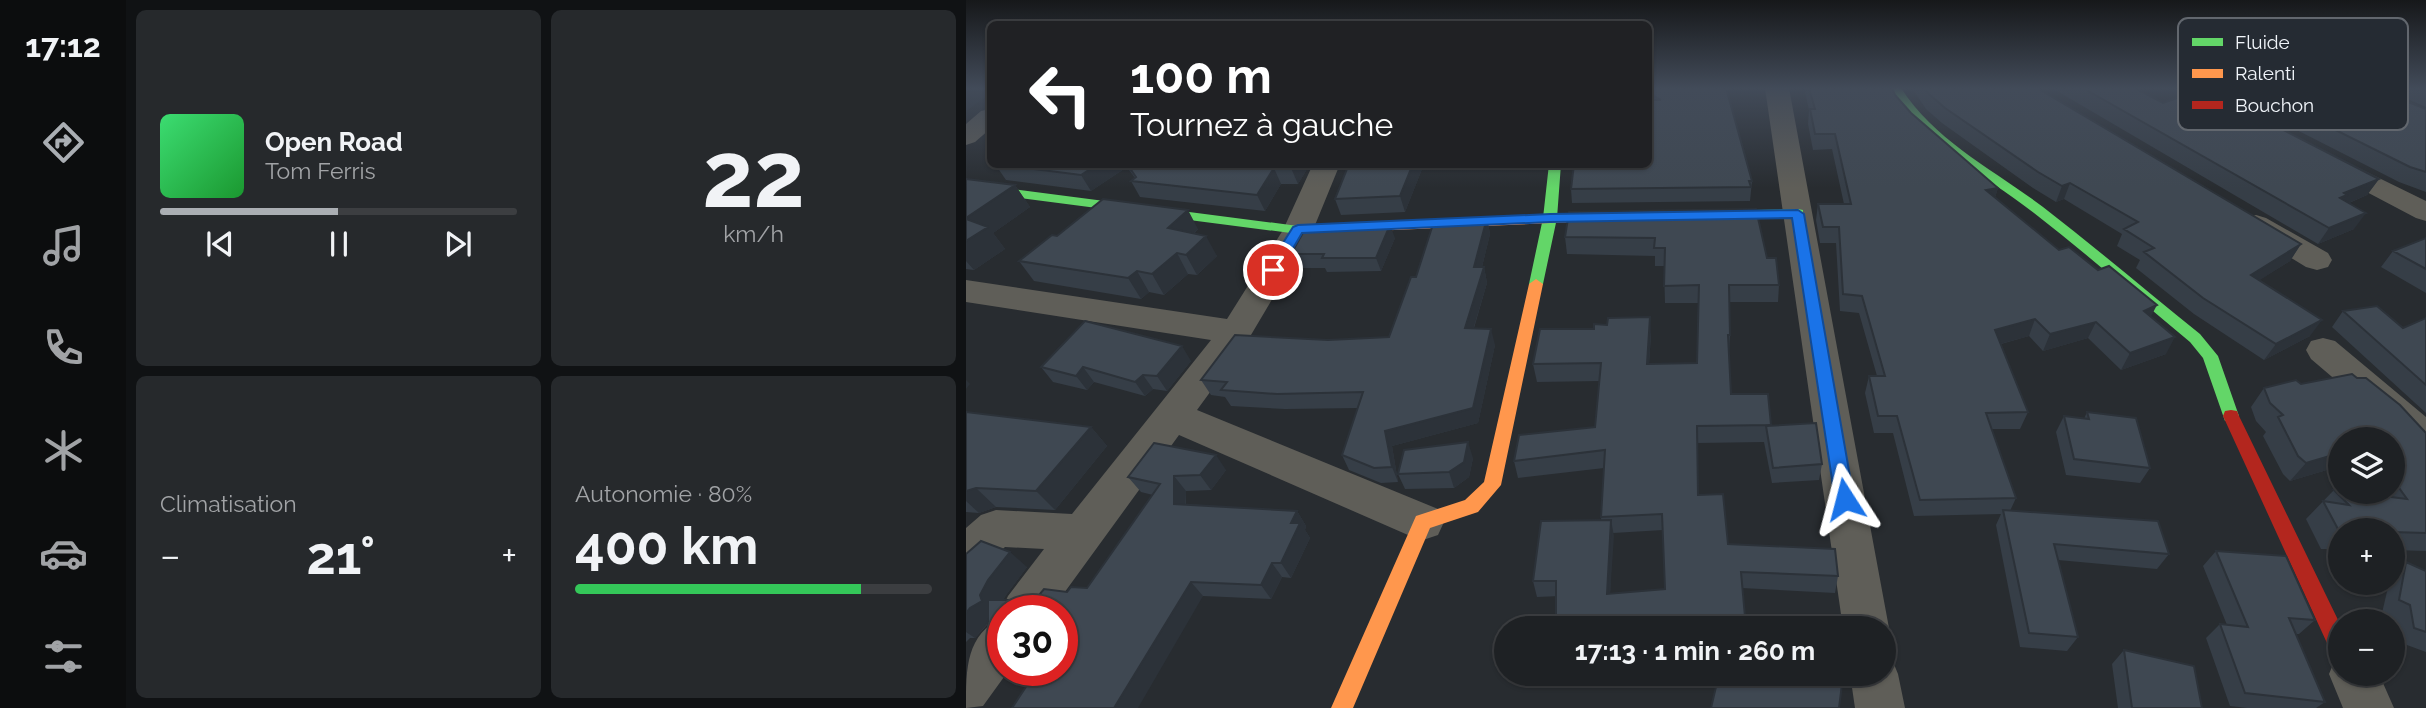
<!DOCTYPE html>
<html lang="fr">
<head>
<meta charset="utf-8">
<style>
  :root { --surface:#1e2124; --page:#26292c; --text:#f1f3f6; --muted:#a1a3a6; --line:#3c3e41; --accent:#aaaeb3 }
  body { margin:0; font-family:Raleway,sans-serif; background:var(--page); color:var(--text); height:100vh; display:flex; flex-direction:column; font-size:26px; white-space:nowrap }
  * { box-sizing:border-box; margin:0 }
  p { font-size:23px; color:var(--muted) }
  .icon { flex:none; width:38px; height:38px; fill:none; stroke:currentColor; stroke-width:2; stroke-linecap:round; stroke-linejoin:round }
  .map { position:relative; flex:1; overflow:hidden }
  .details { display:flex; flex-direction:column; gap:10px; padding:10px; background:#101214; width:840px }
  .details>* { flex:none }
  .top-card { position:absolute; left:21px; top:21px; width:665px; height:147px; border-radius:10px; box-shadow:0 2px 5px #0004,0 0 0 2px var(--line); background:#202124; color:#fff; overflow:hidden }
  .controls { position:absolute; left:1362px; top:427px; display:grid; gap:14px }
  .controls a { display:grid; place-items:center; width:77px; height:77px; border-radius:50%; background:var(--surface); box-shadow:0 2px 5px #0004,0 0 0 2px var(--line); font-size:35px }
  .speed { position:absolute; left:21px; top:595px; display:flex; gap:14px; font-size:35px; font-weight:700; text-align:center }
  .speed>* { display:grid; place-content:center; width:91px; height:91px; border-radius:50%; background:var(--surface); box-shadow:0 2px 5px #0004,0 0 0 2px var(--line); line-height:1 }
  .speed .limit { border:10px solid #d22; background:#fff; color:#111 }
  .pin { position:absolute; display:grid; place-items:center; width:60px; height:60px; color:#fff; margin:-30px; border:4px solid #fff; border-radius:50%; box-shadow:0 2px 7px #0007 }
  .me { position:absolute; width:77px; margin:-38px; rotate:351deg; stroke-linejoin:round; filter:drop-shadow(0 0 5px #0008) }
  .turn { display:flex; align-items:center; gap:24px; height:147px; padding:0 28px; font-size:32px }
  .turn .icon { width:91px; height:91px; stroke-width:2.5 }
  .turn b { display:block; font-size:49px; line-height:60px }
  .big { font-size:52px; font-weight:700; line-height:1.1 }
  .details .widget { flex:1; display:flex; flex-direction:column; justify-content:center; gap:10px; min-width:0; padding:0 24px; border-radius:10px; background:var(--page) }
  .details .dial { align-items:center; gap:0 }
  .dial b { font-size:91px; line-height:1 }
  .song { display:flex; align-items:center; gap:21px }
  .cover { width:84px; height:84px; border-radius:10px; background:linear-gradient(135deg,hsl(140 70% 55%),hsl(130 70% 35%)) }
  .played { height:7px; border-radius:4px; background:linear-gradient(90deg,var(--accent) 50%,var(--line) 50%) }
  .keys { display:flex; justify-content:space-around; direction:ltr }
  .heat { display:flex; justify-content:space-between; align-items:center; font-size:38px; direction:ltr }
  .charge { height:10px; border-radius:5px; background:linear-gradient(90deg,#34c759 80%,var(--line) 0) }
  .details .tiles { flex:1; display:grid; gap:10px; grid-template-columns:repeat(2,1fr) }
  .trip { position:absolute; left:528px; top:616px; width:402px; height:70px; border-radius:35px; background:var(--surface); box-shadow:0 2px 5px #0004,0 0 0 2px var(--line); font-weight:700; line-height:70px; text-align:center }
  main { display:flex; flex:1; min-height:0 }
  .tab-bar { display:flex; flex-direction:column; width:126px; justify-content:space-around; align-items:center; background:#0c0d0e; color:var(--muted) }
  .tab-bar .icon { width:49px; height:49px }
  .tab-bar .on { color:var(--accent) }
  .tab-bar b { font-size:32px; color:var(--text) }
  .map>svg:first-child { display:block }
</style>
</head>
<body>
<main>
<nav class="tab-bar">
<b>17:12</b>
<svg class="icon on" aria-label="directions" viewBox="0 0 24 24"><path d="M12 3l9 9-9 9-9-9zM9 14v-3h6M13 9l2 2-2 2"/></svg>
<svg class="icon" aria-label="music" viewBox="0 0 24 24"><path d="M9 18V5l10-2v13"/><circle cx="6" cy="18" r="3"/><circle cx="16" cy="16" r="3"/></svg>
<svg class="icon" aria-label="phone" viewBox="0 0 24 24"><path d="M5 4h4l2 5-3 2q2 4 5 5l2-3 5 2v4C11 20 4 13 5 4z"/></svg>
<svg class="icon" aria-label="climate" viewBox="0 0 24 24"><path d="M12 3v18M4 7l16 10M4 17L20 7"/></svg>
<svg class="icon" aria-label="car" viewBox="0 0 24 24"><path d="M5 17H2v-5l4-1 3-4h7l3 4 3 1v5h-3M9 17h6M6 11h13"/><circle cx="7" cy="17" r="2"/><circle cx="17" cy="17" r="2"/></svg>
<svg class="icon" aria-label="filters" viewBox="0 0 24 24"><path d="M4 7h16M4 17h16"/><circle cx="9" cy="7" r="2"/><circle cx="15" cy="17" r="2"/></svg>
</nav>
<section class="details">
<div class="tiles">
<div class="widget">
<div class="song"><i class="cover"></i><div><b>Open Road</b><p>Tom Ferris</p></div></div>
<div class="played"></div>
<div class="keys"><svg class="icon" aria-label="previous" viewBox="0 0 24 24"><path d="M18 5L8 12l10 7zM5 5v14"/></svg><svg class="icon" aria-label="pause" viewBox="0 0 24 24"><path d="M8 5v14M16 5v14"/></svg><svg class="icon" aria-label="next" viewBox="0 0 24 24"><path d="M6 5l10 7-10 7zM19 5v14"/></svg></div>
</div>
<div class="widget dial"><b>22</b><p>km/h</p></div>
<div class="widget"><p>Climatisation</p>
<div class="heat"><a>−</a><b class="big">21°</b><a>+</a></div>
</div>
<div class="widget"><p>Autonomie · 80%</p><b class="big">400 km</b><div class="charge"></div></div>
</div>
</section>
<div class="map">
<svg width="1460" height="708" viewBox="0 0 1460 708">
  <rect width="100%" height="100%" fill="#282c30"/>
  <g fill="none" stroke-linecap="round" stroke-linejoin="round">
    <!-- street -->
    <path fill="#5f5e58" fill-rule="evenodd" d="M799,88H823L923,628L919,639V628H877Z
      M1211,88H1241L1280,109L1283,114L1280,119L1271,121L1262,119L1214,93Z
      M1377,88H1409L1460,110V126L1380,93Z
      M24,109V129L9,142L0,145V124L15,111Z
      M1368,156L1460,201V221L1450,218L1359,170L1355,164L1359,158Z
      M347,164H374L347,230L282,340L231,410L472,509L478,522L472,535L457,540L442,535L213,435L85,611H37V615L35,611L42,596L78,549L39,547L15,568L0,573V528L15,515L30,510L106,514L245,340L0,302V280L261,319L317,230Z
      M1290,215L1300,218L1362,253L1366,260L1362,267L1351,270L1340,267L1280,230L1275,224L1280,218Z
      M1357,338L1369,341L1460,417V456L1446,452L1419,422L1345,359L1340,350L1345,341Z
      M37,617V670H43L17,706L0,708C0,667 0,635 37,617Z
      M919,654L925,657L932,674L939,708H889L884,674H919Z
      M1374,655V674H1413L1428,708H1377L1363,674L1370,657Z"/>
    <!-- fast -->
    <path fill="#63d668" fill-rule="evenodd" d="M924,88H935C970,142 1027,169 1077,207C1130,248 1182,292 1234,334L1252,356L1273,416L1271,421H1259L1237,358L1224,342C1172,299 1121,254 1068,213C1015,172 961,147 924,88Z
      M583,164H595L591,218L577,284L570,289L563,284L577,218Z
      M0,183L332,226L383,224L390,228L383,232L332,234L0,191Z
      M832,209L837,210V216L738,219L731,215L738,211Z"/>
    <!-- slow -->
    <path fill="#ff974d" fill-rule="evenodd" d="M653,213L658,214V220L383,232L376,228L383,224Z
      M570,279L577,284L535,485L512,512L464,528L387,708H365L450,516L499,500L518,482L563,284Z"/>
    <!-- jam -->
    <path fill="#b3261e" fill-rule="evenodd" d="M1265,410L1271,411L1273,416L1374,624V657L1366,654L1257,416L1259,411Z"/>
  </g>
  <!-- wall -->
  <path fill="#363e47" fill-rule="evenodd" d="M682,88L786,181L784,201L606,203L605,189L682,164Z
    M839,88H926L929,95L945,113L1032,188L1029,197L1093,250L1184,316L1200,354L1155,370L1122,338L1077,351L1063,336L1035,344L1062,412L1054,429H1026L1050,498L1044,511L1203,554L1191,569L1092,560L1112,637L1101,651L1054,647L1030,525L1035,514L948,516L927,433H908L899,393L903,376H911L893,313L874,311L870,243H854L850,220L852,204H878L866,149L847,150L842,124L843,110L839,92Z
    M946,88H1071L1335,244L1324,261L1293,280L1344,336L1298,360L1228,314L1170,268L1174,260L1151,246L1156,234L1098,199L1090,202L1067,188L976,123L960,109Z
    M1086,88H1169L1197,103L1413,179L1401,195L1383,203L1388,229L1352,244Z
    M1248,88H1372L1388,95L1460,109V192L1433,182Z
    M1428,88H1460V107L1425,92Z
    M29,164H344L332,184H315L299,211L174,197L165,181L169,178L161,167L125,191L40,180Z
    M375,164H458L439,212L375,215L369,199L382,167H376Z
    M0,179L49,185L64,207L27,233L39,249L8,270L0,269Z
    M603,212L801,258L813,285L812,302H763L764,335L763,353L765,394H802L805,426L856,464L853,480L806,483L798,442L731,443L732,495L762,544L872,576L869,593L776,588L571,597L567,581L635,520L638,468L552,478L548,461L629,427L634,381L571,382L567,364L685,334L683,364L731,363L732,303H699L698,266H689V256L601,254L599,237ZM697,530L699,589L644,594L647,533Z
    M521,218L524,234L516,267H518L521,283L508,328L529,345L512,423L426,446L432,482L415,483L383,470L376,455L392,408L319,409L265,406L259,397L245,395L235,380L362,340L423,337L450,277Z
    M232,229L228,234L251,256L231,275L222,274L198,295L183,292L175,299L68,281L53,261L91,236Z
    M429,238L415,271L361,272L359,268H331L325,254Z
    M1460,238V293L1415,267L1427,251Z
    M1377,311L1437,328L1460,318V413L1366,327Z
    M225,361L201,391L187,389L179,396L128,382L121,390L87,382L75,367Z
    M1335,384L1460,433V551L1426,550V530H1374V549H1355L1340,519L1368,490L1408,495L1405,492H1426V439H1374V466L1324,481L1317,474L1297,436L1300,432L1290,421L1285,407L1298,388Z
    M0,412L125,427L141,446L89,510L30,507L13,513L0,512Z
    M1121,412L1184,468L1174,483L1100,475L1090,432L1098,416L1118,419Z
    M507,458L503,477L488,488L439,489L432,474Z
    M260,470L245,490L220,491V504L331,511L340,526L339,530L344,538L325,578L316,577L305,599L237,596L96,670V611L22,624L9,638H4L0,642V554L61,567L40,595L37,600H69L121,588L187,495L175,492L162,477Z
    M1250,551L1349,620L1333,634H1330L1359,702L1350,708H1281L1264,706L1240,638L1254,624L1261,625L1237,566Z
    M1440,562L1460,571V652L1430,641L1427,619L1416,613L1423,583H1426V574Z
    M37,624V636L22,625Z
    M1158,650L1236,708H1152L1146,664Z
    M590,674H691L692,677L594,687Z"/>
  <!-- shaded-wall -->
  <path fill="#2c3239" d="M5,88H24V94L0,111V92Z
    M132,164H159L161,167L125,191L115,175Z
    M328,164H344L332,184L325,168Z
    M447,164H458L439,212L434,196Z
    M308,168L315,184L299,211L291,195Z
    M1413,179L1401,195L1373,207L1370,211L1375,198L1378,193Z
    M1104,183L1098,199L1090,202L1096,186Z
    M49,185L64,207L27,233L39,249L8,270L0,261V218Z
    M1032,188L1027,204L1020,190Z
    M222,210L232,229L214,248L202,228Z
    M1400,213L1388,229L1352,244L1363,228Z
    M521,218L524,234L512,283L508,267Z
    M424,225L429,238L415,271L410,258Z
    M240,236L251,256L231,275L220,255Z
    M1335,244L1324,261L1275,292L1285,275Z
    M211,253L222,274L198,295L186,274Z
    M518,267L521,283L503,343L499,328Z
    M171,271L183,292L175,299L162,278Z
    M1191,305L1182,322L1178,311Z
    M684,317L685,334L682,381L681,364Z
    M1069,319L1063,336L1023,347L1029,330Z
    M1356,320L1344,336L1298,360L1310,344Z
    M1130,322L1122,338L1077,351L1084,334Z
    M525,329L529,345L512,423L426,446L432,482L426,467L419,431Z
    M1209,337L1200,354L1155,370L1164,353Z
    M216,346L225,361L201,391L191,376Z
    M117,367L128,382L121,390L110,376Z
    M177,375L187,389L179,396L169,382Z
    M0,380L4,384L0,389Z
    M125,427L141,446L89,510L70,491Z
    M502,442L507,458L503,477L488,488L483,472Z
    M1374,453V466L1324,481L1340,463Z
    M250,455L260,470L245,490L234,475Z
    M208,476L220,491L219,519L208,504Z
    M10,488L30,507L13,513L0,501V491Z
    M331,511L340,526L339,530L344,538L325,578L315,563L325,523Z
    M645,520L648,536L643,610L641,594Z
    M44,552L61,567L40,595L33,610L9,638L0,632V613L14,595L22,580Z
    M306,563L316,577L305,599L295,585Z
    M225,582L237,596L172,708H148Z"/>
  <!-- building -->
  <path fill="#3f4852" stroke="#2c3239" stroke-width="2" d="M682,88H760L786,181H783L785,187L605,189L608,164H682V100H695L682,93Z
    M843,88H926L929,95L945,113L1032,188L1020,190L1093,250L1103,247L1132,270L1143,266L1191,305L1178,311L1209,337L1164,353L1130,322L1084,334L1069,319L1029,330L1062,412L1020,413L1050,498L954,500L931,416H912L903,376H919L896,296L877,294L873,227H857L852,204H885L869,134H849L844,109H849Z
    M959,88H1071L1335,244L1285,275L1356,320L1310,344L1237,298L1178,252L1188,248L1158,229L1172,222L1104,183L1096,186L1072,172L979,108L963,94Z
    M1117,88H1169L1197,103L1237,89L1413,179L1378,193L1381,195L1374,198L1400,213L1363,228Z
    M1285,88H1372L1388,95L1407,88L1460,109V172L1444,167Z
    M29,164H132L115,175Z
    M161,164H328L325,168H308L291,195L165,181L170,177Z
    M383,164H447L434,196L369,199Z
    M0,179L49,185L0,218Z
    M137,199L222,210L202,228L240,236L220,255L211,253L186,274L171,271L162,278L53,261L86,235L91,236Z
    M790,209L801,258H810L813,285H763L764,335H762L765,394H802L805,425L731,426L732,495L757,494L762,544L869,549L872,576L775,572L780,628H590V581H567L575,521L645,520L641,594L699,589L696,514L635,517L639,450L548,461L553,435L629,427L635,363L567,364L574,329H628V324L641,325L642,318L684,317L681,364L731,363L733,285L698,286L699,248H688L689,238L599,237L603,212Z
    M521,218L508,267H518L499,328L525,329L507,408L419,431L426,467L408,468L376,455L397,392L311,394L255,390L261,382L235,380L269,335L362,340L423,337L445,277H450L468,221Z
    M0,219L22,227L0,241Z
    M424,225L410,258H356L358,254H325L339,229Z
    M1460,238V269L1427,251Z
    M1411,306L1437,328L1460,318V385L1377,311Z
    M119,321L216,346L191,376L177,375L169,382L117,367L110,376L75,367Z
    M1386,374L1391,378H1400L1434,405L1460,433V533L1426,532V530H1374L1373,531L1357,501L1383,505L1368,490L1441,499L1426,478V439H1374V453L1340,463L1332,456L1312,417L1317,415L1304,403L1298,388L1330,380L1335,384Z
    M0,412L125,427L70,491L10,488L0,491Z
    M1121,412L1170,418L1184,468L1108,459L1098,416L1123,419Z
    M850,423L856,464L807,468L800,426Z
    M502,442L498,462L483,472L432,474L438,450Z
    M188,443L250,455L234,475L208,476V504L331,511L325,523H334L315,563H306L295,585L225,582L148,708H46L71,670H96V611H37V624L22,625V600H69L78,589L101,592L105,587L121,588L194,484L162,477Z
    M1037,510L1192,521L1203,554L1088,544L1112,637L1063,633Z
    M15,541L44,552L22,580L14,595L16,601L4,608L0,613V554Z
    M1250,551L1320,556L1349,620L1323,618L1359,702L1279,693L1254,624L1282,627Z
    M1440,562L1460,571V632L1448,628L1444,605L1433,600Z
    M1158,650L1228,666L1236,708H1166Z
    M753,674H867L877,676L873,708H745Z"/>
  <!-- sky -->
  <linearGradient id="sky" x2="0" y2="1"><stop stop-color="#16181a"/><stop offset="0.47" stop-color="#424b59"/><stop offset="1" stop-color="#424b59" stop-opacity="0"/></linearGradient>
  <rect width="1460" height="188" fill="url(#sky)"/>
  <!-- route -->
  <path fill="#1a73e8" stroke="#114b97" stroke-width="2" d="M832,210L838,214L888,499L885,504L879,506L872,504L869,499L826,218L584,222L336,233L312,274L307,275L300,270L327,227L332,225L584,214Z"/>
  <!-- legend -->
  <rect x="1212" y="18" width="230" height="112" rx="10" fill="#252b33" stroke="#62676e" stroke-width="2"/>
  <rect x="1226" y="38" width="31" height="8" fill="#63d668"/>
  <rect x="1226" y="69" width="31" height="9" fill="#ff974d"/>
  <rect x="1226" y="101" width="31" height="8" fill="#b3261e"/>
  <g font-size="19" fill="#f0f4f9">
    <text x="1269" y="49">Fluide</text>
    <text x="1269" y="80">Ralenti</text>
    <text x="1269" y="112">Bouchon</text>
  </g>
</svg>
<div class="controls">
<a><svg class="icon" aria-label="layers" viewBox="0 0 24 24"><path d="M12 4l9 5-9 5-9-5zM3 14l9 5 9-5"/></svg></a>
<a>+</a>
<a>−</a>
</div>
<div class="speed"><div class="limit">30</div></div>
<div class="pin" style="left:307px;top:270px;background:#d93025"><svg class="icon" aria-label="arrive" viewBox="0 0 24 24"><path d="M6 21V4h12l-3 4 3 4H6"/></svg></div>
<svg class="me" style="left:879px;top:499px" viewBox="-20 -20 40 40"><path d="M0-17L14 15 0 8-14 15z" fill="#1a73e8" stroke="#fff" stroke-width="4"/></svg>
<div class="trip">17:13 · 1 min · 260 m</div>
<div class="top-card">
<div class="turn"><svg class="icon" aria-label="left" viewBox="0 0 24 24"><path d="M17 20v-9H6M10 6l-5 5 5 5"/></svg><div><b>100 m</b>Tournez à gauche</div></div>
</div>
</div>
</main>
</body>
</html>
